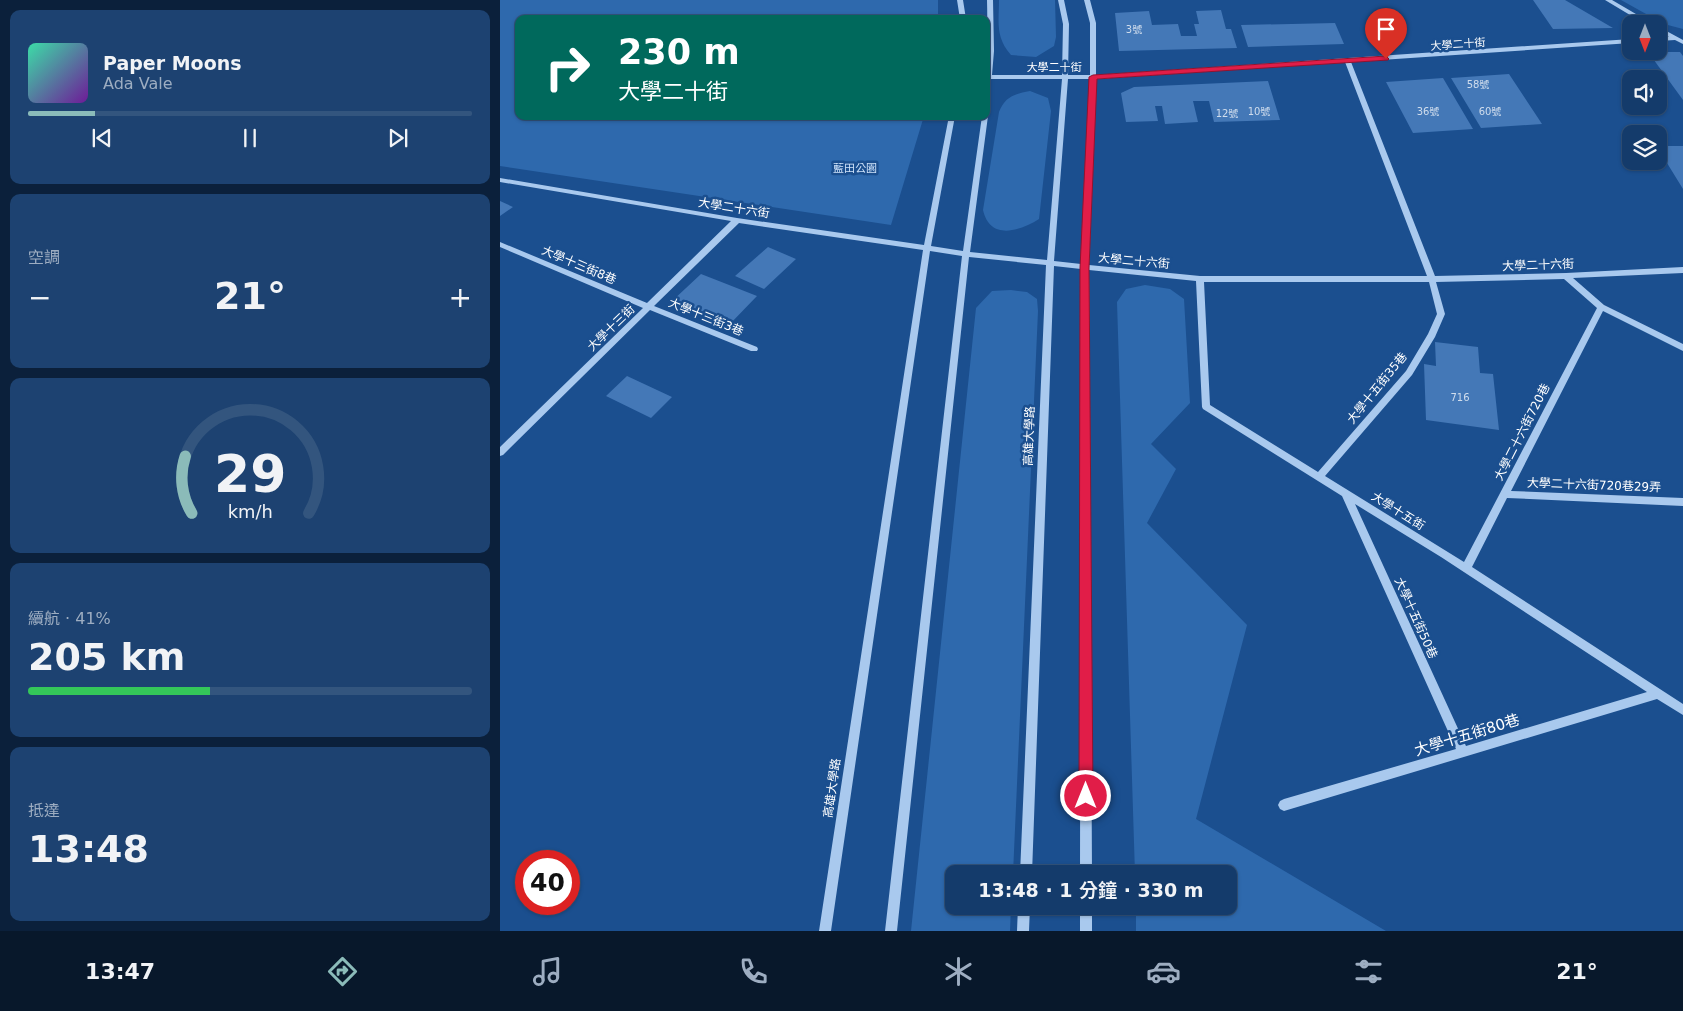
<!DOCTYPE html>
<html lang="zh-TW">
<head>
<meta charset="utf-8">
<style>
  :root { --surface:#143b6b; --page:#1d4271; --text:#f1f3f6; --muted:#9dadc1; --line:#33557e; --accent:#8bbbb9 }
  body { margin:0; font-family:"DejaVu Sans","Noto Sans TC",sans-serif; background:var(--page); color:var(--text); height:100vh; display:flex; flex-direction:column; font-size:19px; white-space:nowrap }
  * { box-sizing:border-box; margin:0 }
  p { font-size:16px; color:var(--muted) }
  .icon { flex:none; width:28px; height:28px; fill:none; stroke:currentColor; stroke-width:2; stroke-linecap:round; stroke-linejoin:round }
  .map { position:relative; flex:1; overflow:hidden }
  .side { display:flex; flex-direction:column; gap:10px; padding:10px; background:#0b203b; width:500px }
  .side>* { flex:none }
  .banner { position:absolute; left:15px; top:15px; width:475px; height:105px; border-radius:10px; box-shadow:0 1px 4px #0004,0 0 0 1px var(--line); background:#00695c; color:#fff; overflow:hidden }
  .needle { width:32px; rotate:180deg }
  .tools { position:absolute; left:1122px; top:15px; display:grid; gap:10px }
  .tools a { display:grid; place-items:center; width:45px; height:45px; border-radius:10px; background:var(--surface); box-shadow:0 1px 4px #0004,0 0 0 1px var(--line); font-size:25px }
  .speed { position:absolute; left:15px; top:850px; display:flex; gap:10px; font-size:25px; font-weight:700; text-align:center }
  .speed>* { display:grid; place-content:center; width:65px; height:65px; border-radius:50%; background:var(--surface); box-shadow:0 1px 4px #0004,0 0 0 1px var(--line); line-height:1 }
  .speed .limit { border:8px solid #d22; background:#fff; color:#111 }
  .pin { position:absolute; display:grid; place-items:center; width:42px; height:42px; color:#fff; margin:-51px -21px; border-radius:50% 50% 50% 0; rotate:-45deg; box-shadow:0 0 5px #0007 }
  .pin .icon { rotate:45deg }
  .me { position:absolute; width:55px; margin:-28px; rotate:0deg; stroke-linejoin:round; filter:drop-shadow(0 0 4px #0008) }
  .turn { display:flex; align-items:center; gap:18px; height:105px; padding:0 20px; font-size:22px }
  .turn .icon { width:65px; height:65px; stroke-width:2.5 }
  .turn b { display:block; font-size:35px; line-height:42px }
  .big { font-size:38px; font-weight:600; line-height:1.1 }
  .side .widget { flex:1; display:flex; flex-direction:column; justify-content:center; gap:8px; min-width:0; padding:0 18px; border-radius:10px; background:var(--page) }
  .side .dial { align-items:center; gap:0 }
  .dial svg { height:130px; overflow:visible; fill:none; stroke:var(--line); stroke-width:7; stroke-linecap:round; text-anchor:middle }
  .dial text { fill:var(--text); stroke:none }
  .song { display:flex; align-items:center; gap:15px }
  .cover { width:60px; height:60px; border-radius:8px; background:linear-gradient(135deg,hsl(160 70% 55%),hsl(280 70% 35%)) }
  .played { height:5px; border-radius:2px; background:linear-gradient(90deg,var(--accent) 15%,var(--line) 15%) }
  .keys { display:flex; justify-content:space-around; direction:ltr }
  .heat { display:flex; justify-content:space-between; align-items:center; font-size:28px; direction:ltr }
  .charge { height:8px; border-radius:4px; background:linear-gradient(90deg,#34c759 41%,var(--line) 0) }
  .trip { position:absolute; left:445px; top:865px; width:292px; height:50px; border-radius:10px; background:var(--surface); box-shadow:0 1px 4px #0004,0 0 0 1px var(--line); font-weight:600; line-height:50px; text-align:center }
  .menu { display:flex; height:80px; justify-content:space-around; align-items:center; background:#08182b; color:var(--muted) }
  .menu .icon { width:35px; height:35px }
  .menu .active { color:var(--accent) }
  .menu b { font-size:22px; color:var(--text) }
  main { display:flex; flex:1; min-height:0 }
  .map>svg:first-child { display:block }
</style>
</head>
<body>
<main>
<section class="side">
<div class="widget">
<div class="song"><i class="cover"></i><div><b>Paper Moons</b><p>Ada Vale</p></div></div>
<div class="played"></div>
<div class="keys"><svg class="icon" aria-label="previous" viewBox="0 0 24 24"><path d="M18 5L8 12l10 7zM5 5v14"/></svg><svg class="icon" aria-label="pause" viewBox="0 0 24 24"><path d="M8 5v14M16 5v14"/></svg><svg class="icon" aria-label="next" viewBox="0 0 24 24"><path d="M6 5l10 7-10 7zM19 5v14"/></svg></div>
</div>
<div class="widget"><p>空調</p>
<div class="heat"><a>−</a><b class="big">21°</b><a>+</a></div>
</div>
<div class="widget dial"><svg viewBox="0 0 100 80">
<path d="M14 69A42 42 0 1 1 86 69"/>
<path d="M14 69A42 42 0 0 1 10 34" stroke="#8bbbb9"/>
<text x="50" y="56" font-size="32" font-weight="700">29</text>
<text x="50" y="72" font-size="11">km/h</text>
</svg></div>
<div class="widget"><p>續航 · 41%</p><b class="big">205 km</b><div class="charge"></div></div>
<div class="widget"><p>抵達</p><b class="big">13:48</b></div>
</section>
<div class="map">
<svg width="1183" height="931" viewBox="0 0 1183 931">
  <rect width="100%" height="100%" fill="#1b4f8f"/>
  <!-- green -->
  <path fill="#2e69ad" d="M0,0H438V19H19V116H424L391,225L0,166Z
    M499,0H555L556,37L554,46L536,57L511,55C495,37 499,22 499,0Z
    M1121,0H1183V29L1164,24Z
    M530,91L548,98L551,111L539,219C520,231 490,241 483,210L499,112C505,97 514,94 530,91Z
    M645,285L670,289L684,299L690,403L651,444L676,469L647,523L747,625L696,819L886,931H636V906H729V874H635L617,302L626,289Z
    M511,290L527,292L537,299L538,311L513,874H454V906H511L510,931H411L476,308L492,291Z"/>
  <!-- building -->
  <path fill="#4478b7" d="M1033,0H1065L1113,28L1053,29Z
    M721,10L726,29H731L737,48L619,51L615,13L649,11L652,25L678,24L681,36H697L694,24H699L696,11Z
    M835,23L844,44L748,47L741,25Z
    M1156,52H1180L1183,56V100L1151,56H1159Z
    M1009,74L1042,124L981,128L951,78Z
    M943,78L973,129L913,133L886,82Z
    M768,81L780,120L714,122L709,101H693L698,122L665,124L662,106H655L658,121L626,122L621,93L634,87Z
    M1159,146H1183V189L1159,150Z
    M0,201L13,207L0,216Z
    M268,247L296,259L264,289L235,276Z
    M201,274L224,283L257,296L228,326L171,302Z
    M935,342L978,347L980,373L993,374L999,430L926,420L924,364L936,366Z
    M127,376L172,397L151,418L106,396Z"/>
  <g fill="none" stroke-linecap="round" stroke-linejoin="round">
    <!-- minor -->
    <path fill="#a9c9ee" fill-rule="evenodd" d="M457,0H463L466,19H460Z
      M487,0H493L494,51L492,75H562L563,24L558,0H564L569,24L568,75H590V23L584,0H590L596,23V75L1131,39V43L851,62L935,276L1066,273L1183,267V273L1073,278L1104,305L1183,344V351L1103,311L1011,491L1183,498V506L1007,498L972,567L1183,704V715L1157,699L784,811L780,809L778,805L780,801L784,799L956,749L842,496L703,409L702,407L696,281L589,270L592,874H580L581,269L554,266L532,874H520L546,265L469,257L397,931H385L462,256L430,251L331,931H319L423,250L239,223L154,306L257,347L258,349L257,351H251L150,310L3,455L0,456V447L143,308L0,247V242L147,303L231,221L0,182V178L237,218L424,245L449,116H455L431,246L463,251L482,116H486V114L488,116L470,252L547,260L562,79H491L489,105L486,107C486,71 488,36 487,0ZM845,62L927,276H700L589,265L596,79ZM568,79H590L581,264L554,261ZM1064,279L1097,308L964,562L825,476L912,375L935,337L945,314L936,282ZM704,282H929L937,314L928,334L906,371L818,472L710,405ZM855,504L941,557L1147,692L966,746Z
      M1105,0H1112L1153,24H1145Z
      M1159,27L1183,40V44L1175,40L1159,41V37H1169L1159,31Z
      M518,906H530L529,931H517Z
      M580,906H592V931H580Z"/>
  </g>
  <!-- route -->
  <path fill="#e11d48" stroke="#92132f" d="M886,56L889,59L888,60L597,79L589,268L593,796L591,801L586,803L581,801L579,796L580,268L589,77L593,75Z"/>
  <g text-anchor="middle" stroke-width="5" stroke-linejoin="round" paint-order="stroke">
    <!-- number labels -->
    <g font-size="10" fill="#d0dded">
      <text x="634" y="33">3號</text>
      <text x="978" y="88">58號</text>
      <text x="759" y="115">10號</text>
      <text x="928" y="115">36號</text>
      <text x="990" y="115">60號</text>
      <text x="727" y="117">12號</text>
      <text x="960" y="401">716</text>
    </g>
    <!-- far-street labels -->
    <g font-size="11" fill="#fff" stroke="#1b4f8f">
      <text transform="translate(958 44) rotate(-4)" y="4">大學二十街</text>
      <text x="554" y="71">大學二十街</text>
    </g>
    <!-- far-park labels -->
    <g font-size="11" fill="#cfe3fa" stroke="#1b4f8f">
      <text x="355" y="172">藍田公園</text>
    </g>
    <!-- street labels -->
    <g font-size="12" fill="#fff" stroke="#1b4f8f">
      <text transform="translate(234 208) rotate(9)" y="4">大學二十六街</text>
      <text transform="translate(634 261) rotate(5)" y="4">大學二十六街</text>
      <text transform="translate(79 265) rotate(23)" y="4">大學十三街8巷</text>
      <text transform="translate(1038 265) rotate(-2)" y="4">大學二十六街</text>
      <text transform="translate(206 317) rotate(22)" y="4">大學十三街3巷</text>
      <text transform="translate(111 328) rotate(-44)" y="4">大學十三街</text>
      <text transform="translate(877 388) rotate(-51)" y="4">大學十五街35巷</text>
      <text transform="translate(1022 432) rotate(-63)" y="4">大學二十六街720巷</text>
      <text transform="translate(529 436) rotate(-88)" y="4">高雄大學路</text>
      <text transform="translate(1094 485) rotate(2)" y="4">大學二十六街720巷29弄</text>
      <text transform="translate(898 511) rotate(32)" y="4">大學十五街</text>
      <text transform="translate(916 618) rotate(66)" y="4">大學十五街50巷</text>
      <text transform="translate(332 788) rotate(-82)" y="4">高雄大學路</text>
    </g>
    <!-- near-street labels -->
    <g font-size="15" fill="#fff" stroke="#1b4f8f">
      <text transform="translate(967 735) rotate(-17)" y="5">大學十五街80巷</text>
    </g>
  </g>
</svg>
<div class="tools">
<a><svg class="needle" viewBox="-14 -14 28 28"><path d="M0-13l5 13h-10z" fill="#e53935"/><path d="M0 13l5-13h-10z" fill="#9dadc1"/></svg></a>
<a><svg class="icon" aria-label="sound" viewBox="0 0 24 24"><path d="M4 9h4l5-4v14l-5-4H4zM17 9q2 3 0 6"/></svg></a>
<a><svg class="icon" aria-label="layers" viewBox="0 0 24 24"><path d="M12 4l9 5-9 5-9-5zM3 14l9 5 9-5"/></svg></a>
</div>
<div class="speed"><div class="limit">40</div></div>
<div class="pin" style="left:886px;top:59px;background:#d93025"><svg class="icon" aria-label="arrive" viewBox="0 0 24 24"><path d="M6 21V4h12l-3 4 3 4H6"/></svg></div>
<svg class="me" style="left:586px;top:796px" viewBox="-20 -20 40 40"><circle r="17" fill="#e11d48" stroke="#fff" stroke-width="3"/><path d="M0-11L8 9 0 5-8 9z" fill="#fff"/></svg>
<div class="trip">13:48 · 1 分鐘 · 330 m</div>
<div class="banner">
<div class="turn"><svg class="icon" aria-label="right" viewBox="0 0 24 24"><path d="M7 20v-9h11M14 6l5 5-5 5"/></svg><div><b>230 m</b>大學二十街</div></div>
</div>
</div>
</main>
<nav class="menu">
<b>13:47</b>
<svg class="icon active" aria-label="directions" viewBox="0 0 24 24"><path d="M12 3l9 9-9 9-9-9zM9 14v-3h6M13 9l2 2-2 2"/></svg>
<svg class="icon" aria-label="music" viewBox="0 0 24 24"><path d="M9 18V5l10-2v13"/><circle cx="6" cy="18" r="3"/><circle cx="16" cy="16" r="3"/></svg>
<svg class="icon" aria-label="phone" viewBox="0 0 24 24"><path d="M5 4h4l2 5-3 2q2 4 5 5l2-3 5 2v4C11 20 4 13 5 4z"/></svg>
<svg class="icon" aria-label="climate" viewBox="0 0 24 24"><path d="M12 3v18M4 7l16 10M4 17L20 7"/></svg>
<svg class="icon" aria-label="car" viewBox="0 0 24 24"><path d="M5 17H2v-5l4-1 3-4h7l3 4 3 1v5h-3M9 17h6M6 11h13"/><circle cx="7" cy="17" r="2"/><circle cx="17" cy="17" r="2"/></svg>
<svg class="icon" aria-label="filters" viewBox="0 0 24 24"><path d="M4 7h16M4 17h16"/><circle cx="9" cy="7" r="2"/><circle cx="15" cy="17" r="2"/></svg>
<b>21°</b>
</nav>
</body>
</html>
